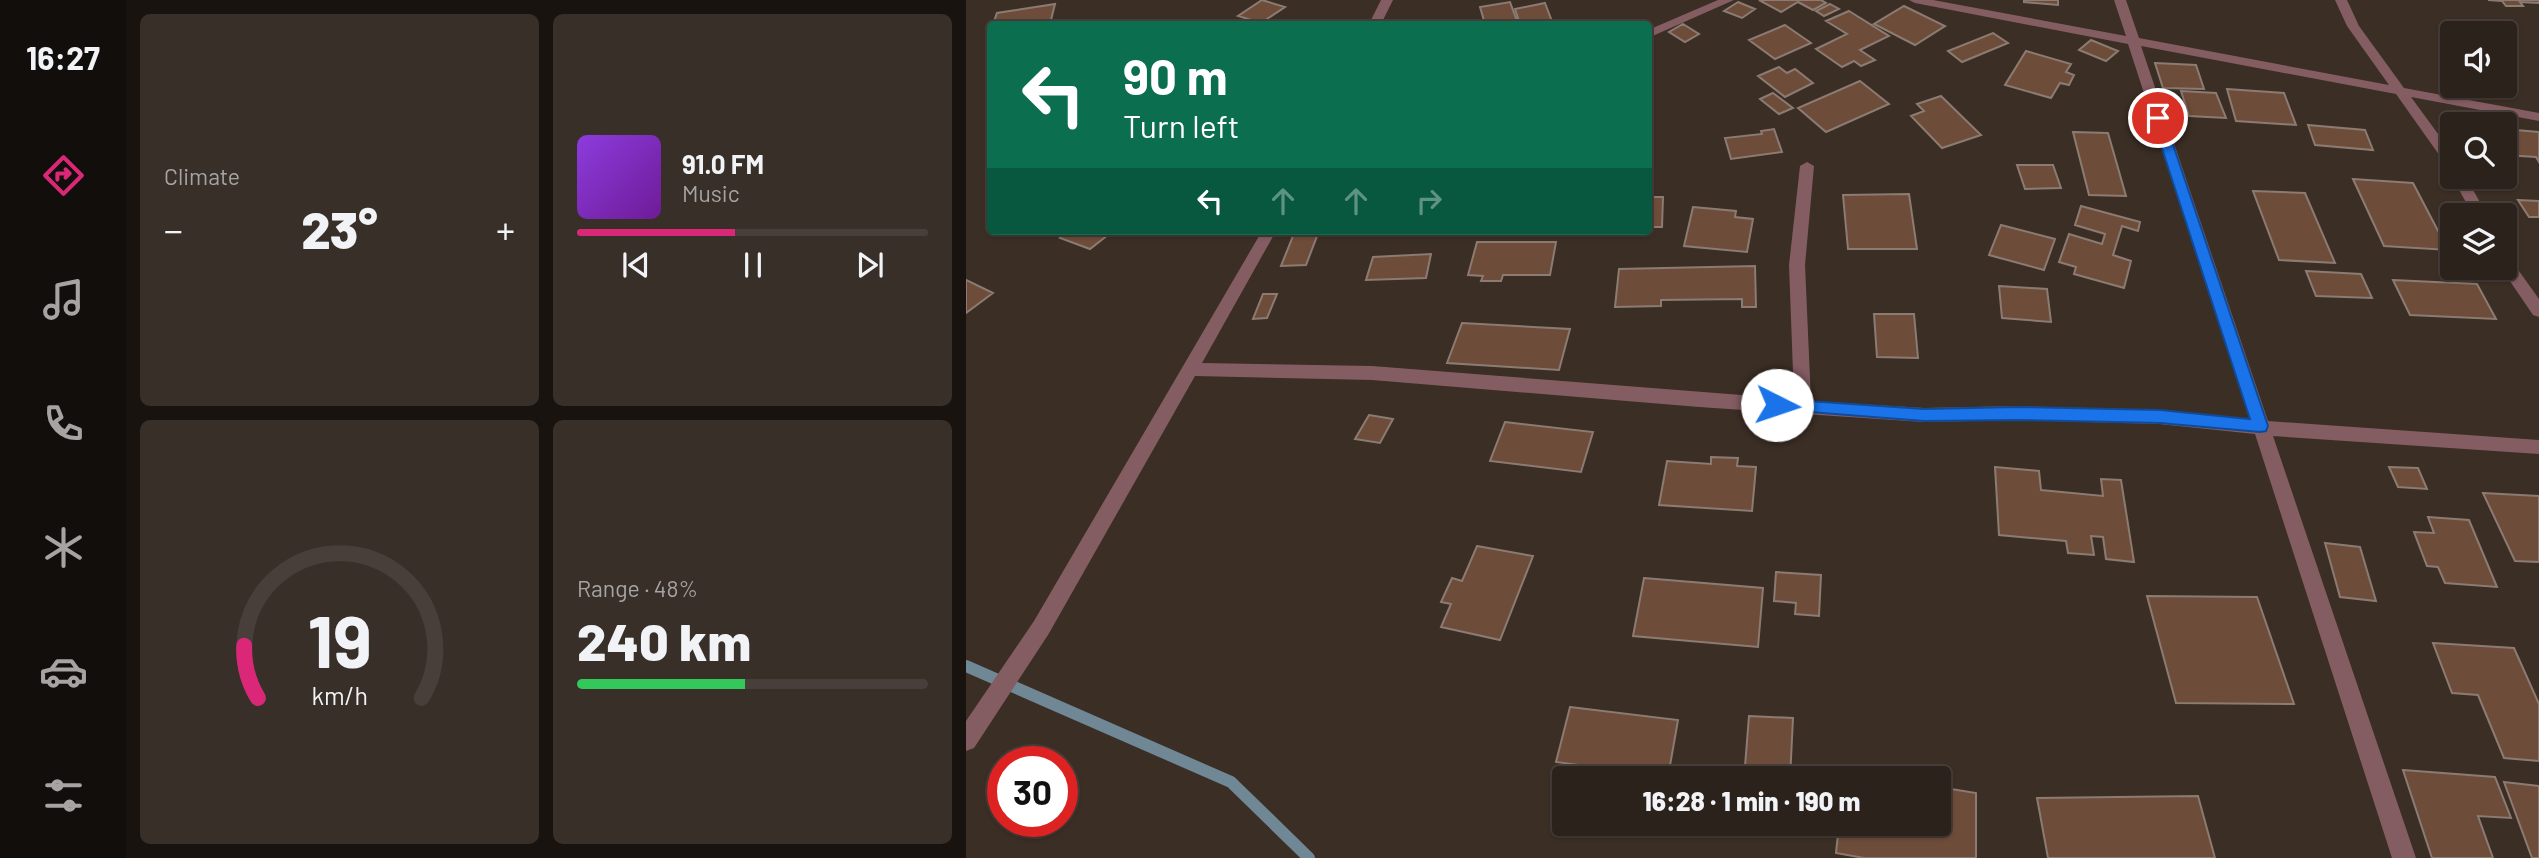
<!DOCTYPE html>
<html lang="en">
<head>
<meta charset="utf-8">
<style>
  :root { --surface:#2c221c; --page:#382f29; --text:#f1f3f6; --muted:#a6a4a3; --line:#483f3b; --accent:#db2777 }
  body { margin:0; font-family:Barlow,sans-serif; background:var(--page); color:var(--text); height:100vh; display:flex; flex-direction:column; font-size:26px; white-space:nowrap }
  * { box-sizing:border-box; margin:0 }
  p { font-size:23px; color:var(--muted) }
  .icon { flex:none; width:38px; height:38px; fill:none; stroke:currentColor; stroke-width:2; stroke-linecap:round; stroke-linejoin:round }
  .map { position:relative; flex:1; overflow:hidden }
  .side { display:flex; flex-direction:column; gap:14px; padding:14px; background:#18130f; width:840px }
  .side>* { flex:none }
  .banner { position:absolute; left:21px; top:21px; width:665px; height:214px; border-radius:7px; box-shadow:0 2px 5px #0004,0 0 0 2px var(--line); background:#0b6e4f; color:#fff; overflow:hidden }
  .tools { position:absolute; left:1474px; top:21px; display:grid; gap:14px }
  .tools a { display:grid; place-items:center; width:77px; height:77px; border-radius:7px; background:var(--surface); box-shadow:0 2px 5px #0004,0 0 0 2px var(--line); font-size:35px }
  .speed { position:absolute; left:21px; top:746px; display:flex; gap:14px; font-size:35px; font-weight:700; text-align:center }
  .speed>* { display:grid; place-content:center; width:91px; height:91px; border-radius:50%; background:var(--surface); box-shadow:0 2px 5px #0004,0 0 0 2px var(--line); line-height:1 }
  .speed .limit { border:10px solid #d22; background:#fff; color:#111 }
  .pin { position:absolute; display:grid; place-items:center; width:60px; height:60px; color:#fff; margin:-30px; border:4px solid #fff; border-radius:50%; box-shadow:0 2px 7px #0007 }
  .me { position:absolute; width:77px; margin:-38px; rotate:94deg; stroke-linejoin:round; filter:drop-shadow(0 0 5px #0008) }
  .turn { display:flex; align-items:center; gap:24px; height:147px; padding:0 21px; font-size:32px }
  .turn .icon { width:91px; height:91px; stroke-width:2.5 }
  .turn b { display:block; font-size:49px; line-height:60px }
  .lanes { display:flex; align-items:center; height:66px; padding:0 21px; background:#0003; justify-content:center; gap:35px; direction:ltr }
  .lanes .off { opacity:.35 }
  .big { font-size:52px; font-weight:800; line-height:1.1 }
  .side .tile { flex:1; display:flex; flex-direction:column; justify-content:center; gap:10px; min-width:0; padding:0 24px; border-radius:10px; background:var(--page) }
  .side .dial { align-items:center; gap:0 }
  .dial svg { height:182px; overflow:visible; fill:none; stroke:var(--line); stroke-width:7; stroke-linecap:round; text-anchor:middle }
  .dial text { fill:var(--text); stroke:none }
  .song { display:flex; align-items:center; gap:21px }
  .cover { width:84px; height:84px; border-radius:10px; background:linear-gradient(135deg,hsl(270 70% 55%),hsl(280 70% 35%)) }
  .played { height:7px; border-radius:4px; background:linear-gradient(90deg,var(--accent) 45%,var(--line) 45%) }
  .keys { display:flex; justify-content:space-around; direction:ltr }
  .heat { display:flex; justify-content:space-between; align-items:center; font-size:38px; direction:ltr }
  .charge { height:10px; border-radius:5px; background:linear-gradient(90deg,#34c759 48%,var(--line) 0) }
  .side .tiles { flex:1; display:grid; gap:14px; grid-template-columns:repeat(2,1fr) }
  .trip { position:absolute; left:586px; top:766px; width:399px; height:70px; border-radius:7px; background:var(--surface); box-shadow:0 2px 5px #0004,0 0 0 2px var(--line); font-weight:800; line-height:70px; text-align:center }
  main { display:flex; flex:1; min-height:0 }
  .tab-bar { display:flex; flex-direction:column; width:126px; justify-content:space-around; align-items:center; background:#120e0b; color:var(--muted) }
  .tab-bar .icon { width:49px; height:49px }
  .tab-bar .selected { color:var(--accent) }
  .tab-bar b { font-size:32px; color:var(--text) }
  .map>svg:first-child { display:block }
</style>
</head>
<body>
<main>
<nav class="tab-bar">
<b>16:27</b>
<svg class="icon selected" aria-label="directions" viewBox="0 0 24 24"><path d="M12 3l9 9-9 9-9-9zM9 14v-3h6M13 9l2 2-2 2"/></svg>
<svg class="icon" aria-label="music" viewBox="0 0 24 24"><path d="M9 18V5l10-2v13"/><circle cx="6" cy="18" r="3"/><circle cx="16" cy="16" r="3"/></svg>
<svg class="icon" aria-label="phone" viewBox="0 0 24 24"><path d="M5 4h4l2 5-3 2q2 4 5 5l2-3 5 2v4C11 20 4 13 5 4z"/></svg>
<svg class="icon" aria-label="climate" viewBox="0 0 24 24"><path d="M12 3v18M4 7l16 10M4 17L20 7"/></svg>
<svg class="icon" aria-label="car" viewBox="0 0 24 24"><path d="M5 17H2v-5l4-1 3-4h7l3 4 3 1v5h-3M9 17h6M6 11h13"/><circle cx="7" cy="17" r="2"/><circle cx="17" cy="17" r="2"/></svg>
<svg class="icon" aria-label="filters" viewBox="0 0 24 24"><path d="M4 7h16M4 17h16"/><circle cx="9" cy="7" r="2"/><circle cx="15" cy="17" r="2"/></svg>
</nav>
<section class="side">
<div class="tiles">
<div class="tile"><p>Climate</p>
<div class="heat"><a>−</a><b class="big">23°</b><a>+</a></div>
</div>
<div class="tile">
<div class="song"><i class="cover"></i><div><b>91.0 FM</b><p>Music</p></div></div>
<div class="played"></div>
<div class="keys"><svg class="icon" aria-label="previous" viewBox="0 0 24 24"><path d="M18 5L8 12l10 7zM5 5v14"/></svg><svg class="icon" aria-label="pause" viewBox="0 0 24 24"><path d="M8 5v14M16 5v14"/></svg><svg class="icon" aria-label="next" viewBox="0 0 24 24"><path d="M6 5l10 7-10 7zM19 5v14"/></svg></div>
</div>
<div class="tile dial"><svg viewBox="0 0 100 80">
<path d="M14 69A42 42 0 1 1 86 69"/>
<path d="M14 69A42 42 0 0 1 8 46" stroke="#db2777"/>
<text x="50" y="56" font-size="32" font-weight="700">19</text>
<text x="50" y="72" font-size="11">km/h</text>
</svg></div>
<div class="tile"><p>Range · 48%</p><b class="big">240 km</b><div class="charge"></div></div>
</div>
</section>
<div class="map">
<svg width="1573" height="858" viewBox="0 0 1573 858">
  <rect width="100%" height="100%" fill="#3b2e25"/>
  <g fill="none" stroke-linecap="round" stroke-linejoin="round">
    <!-- stream -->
    <path stroke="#708896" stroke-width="12" d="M0,666L265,782L343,858"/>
  </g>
  <!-- building -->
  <path fill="#6e4c3a" stroke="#8b7b72" stroke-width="2" d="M296,0L319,7L295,23L272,16Z
    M793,0H855L860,3L847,10L832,2L815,12Z
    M1058,0H1092V5L1058,2Z
    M1522,0H1573V3L1554,2L1557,6H1540L1536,1Z
    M544,2L552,24H519L514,7Z
    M772,2L789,9L776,18L758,11Z
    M579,3L587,24H554L549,9Z
    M89,4L85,20L66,24H27L31,13Z
    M864,4L873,9L858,16L850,11Z
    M938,6L979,26L949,45L908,24Z
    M883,11L923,36L894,50L909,60L895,66L888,61L876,67L850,49L881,34L860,21Z
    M717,24L733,34L719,42L703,32Z
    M819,25L845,43L809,59L783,40Z
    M1027,33L1042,43L996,62L982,51Z
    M1125,40L1152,51L1140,61L1113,50Z
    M1060,51L1105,64L1100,72L1108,75L1103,85L1094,83L1085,98L1039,85Z
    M1189,63L1230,65L1238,89L1197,88Z
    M813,67L821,73L829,69L847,83L819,97L792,76Z
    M894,81L923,104L860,132L832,108Z
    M1261,89L1318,93L1330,125L1270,121Z
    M1215,91L1250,93L1260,118L1223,116Z
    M807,93L827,108L813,114L794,99Z
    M975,96L1015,135L976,148L945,116L958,111L951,104Z
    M1342,125L1399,130L1407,150L1349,145Z
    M808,129L816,152L765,159L759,138L796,134L795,131Z
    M1538,129L1573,132V162L1570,157L1538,155Z
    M1107,132L1142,133L1160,196L1123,195Z
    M1051,165H1087L1095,188L1059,189Z
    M1387,179L1447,183L1482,250L1418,246Z
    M1287,191L1339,193L1369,263L1313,260Z
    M943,194L951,249H882L877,195Z
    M682,197H697L696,227H682Z
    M1552,200L1573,201V217H1563Z
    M1115,206L1174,222L1172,231L1156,226L1147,255L1165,261L1158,288L1108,274L1110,267L1093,262L1103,234L1136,244L1139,234L1109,225Z
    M727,207L770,211L769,217L787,219L781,252L718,246Z
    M1035,225L1089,239L1078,270L1023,255Z
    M103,231H147L124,249L94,238Z
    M329,231H353L340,265L315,266Z
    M511,242H590L584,275H537L535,281H515L517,276L502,275Z
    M465,254L460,278L400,280L407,257Z
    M789,266L790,307H776V299L695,300V306L649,307L653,269Z
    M1340,271L1395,274L1406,298L1350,296Z
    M0,280L27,293L0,313Z
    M1427,280L1511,284L1530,319L1444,315Z
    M1033,286L1081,289L1085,322L1036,318Z
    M297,294H311L301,318L287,319Z
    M908,314H948L952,358L911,357Z
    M496,323L604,329L593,370L481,363Z
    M403,415L427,419L414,443L389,439Z
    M539,422L627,432L615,472L524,461Z
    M745,457L772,458L771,466L790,467L786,511L693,505L701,461L745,464Z
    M1029,467L1073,471L1075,490L1137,496L1135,479L1155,480L1168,562L1140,559L1137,537L1125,536L1128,555L1102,553L1100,541L1033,535Z
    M1423,467L1452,468L1461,489L1432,487Z
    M1517,493L1573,496V562L1549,561Z
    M1462,517L1503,520L1531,587L1479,583L1472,567L1461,566L1448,532L1468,533Z
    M1359,543L1394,547L1410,601L1374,597Z
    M511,546L567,556L534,640L475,627L485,604L475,602L486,578L496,581Z
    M810,572L855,575L853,616L829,614L830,603L808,601Z
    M678,578L797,588L792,647L667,636Z
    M1181,596L1291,597L1328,704L1210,703Z
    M1467,643L1548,648L1573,704V761L1538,758L1512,695L1486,693Z
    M604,707L712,720L702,777L590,762Z
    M783,716L827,718L824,779H778Z
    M1437,770L1529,777L1545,818L1512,816L1527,858H1466Z
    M877,772L918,779H877Z
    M1538,782L1573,786V858H1566Z
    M973,787L1010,793V858H898L870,853L873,824H973Z
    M1232,796L1249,858H1082L1071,798Z"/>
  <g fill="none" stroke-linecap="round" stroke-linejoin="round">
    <!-- street -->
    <path fill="#845d63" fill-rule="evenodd" d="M415,0H427L415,24H403Z
      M752,0H768L682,38V30Z
      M943,0H967L1160,36L1148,0H1160L1173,38L1423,85L1381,26L1369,0H1381L1393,26L1438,88L1573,113V121L1445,97L1486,153V167L1481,166L1430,94L1175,46L1302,421L1573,440V454L1307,436L1450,858H1426L1289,434L1193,424L1051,420L958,422L733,407L406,380L229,376L82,635L8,748L0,751V721L68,621L296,231H310L236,363L406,366L828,399L823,265L834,166L841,162L848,166L839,265L845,401L958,408L1051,406L1193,410L1284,419L1162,44L949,3Z
      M1486,177H1500L1521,215H1507Z
      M1538,256L1543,257L1573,299V317L1567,315L1535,268H1538Z"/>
  </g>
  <!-- route -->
  <path fill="#1a73e8" stroke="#114b97" stroke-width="2" d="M1192,115L1198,118L1302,426L1300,431L1294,432L1194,423L1051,420L958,421L805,409L803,405L805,401L811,399L958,409L1051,407L1194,410L1284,419L1186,118Z"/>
</svg>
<div class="tools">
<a><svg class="icon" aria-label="sound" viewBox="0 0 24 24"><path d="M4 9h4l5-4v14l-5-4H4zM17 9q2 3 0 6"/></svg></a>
<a><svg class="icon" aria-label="search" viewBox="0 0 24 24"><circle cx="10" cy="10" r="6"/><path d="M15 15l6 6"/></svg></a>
<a><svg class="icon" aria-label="layers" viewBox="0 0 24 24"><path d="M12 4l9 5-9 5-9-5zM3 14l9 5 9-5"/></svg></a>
</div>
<div class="speed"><div class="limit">30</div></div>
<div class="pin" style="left:1192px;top:118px;background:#d93025"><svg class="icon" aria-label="arrive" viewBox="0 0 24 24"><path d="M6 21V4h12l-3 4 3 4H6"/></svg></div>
<svg class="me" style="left:811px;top:405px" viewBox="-20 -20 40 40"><circle r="19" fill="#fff"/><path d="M0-13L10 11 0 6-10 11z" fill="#1a73e8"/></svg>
<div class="trip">16:28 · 1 min · 190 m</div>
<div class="banner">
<div class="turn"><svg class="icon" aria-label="left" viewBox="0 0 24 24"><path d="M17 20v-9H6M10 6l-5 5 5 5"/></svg><div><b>90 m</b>Turn left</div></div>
<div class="lanes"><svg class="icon" aria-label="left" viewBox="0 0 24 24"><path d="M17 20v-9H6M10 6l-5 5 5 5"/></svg><svg class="icon off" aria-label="ahead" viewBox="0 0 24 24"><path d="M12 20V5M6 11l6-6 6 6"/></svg><svg class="icon off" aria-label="ahead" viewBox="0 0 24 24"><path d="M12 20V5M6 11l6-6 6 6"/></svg><svg class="icon off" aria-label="right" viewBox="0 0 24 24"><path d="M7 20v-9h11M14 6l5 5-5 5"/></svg></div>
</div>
</div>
</main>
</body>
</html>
